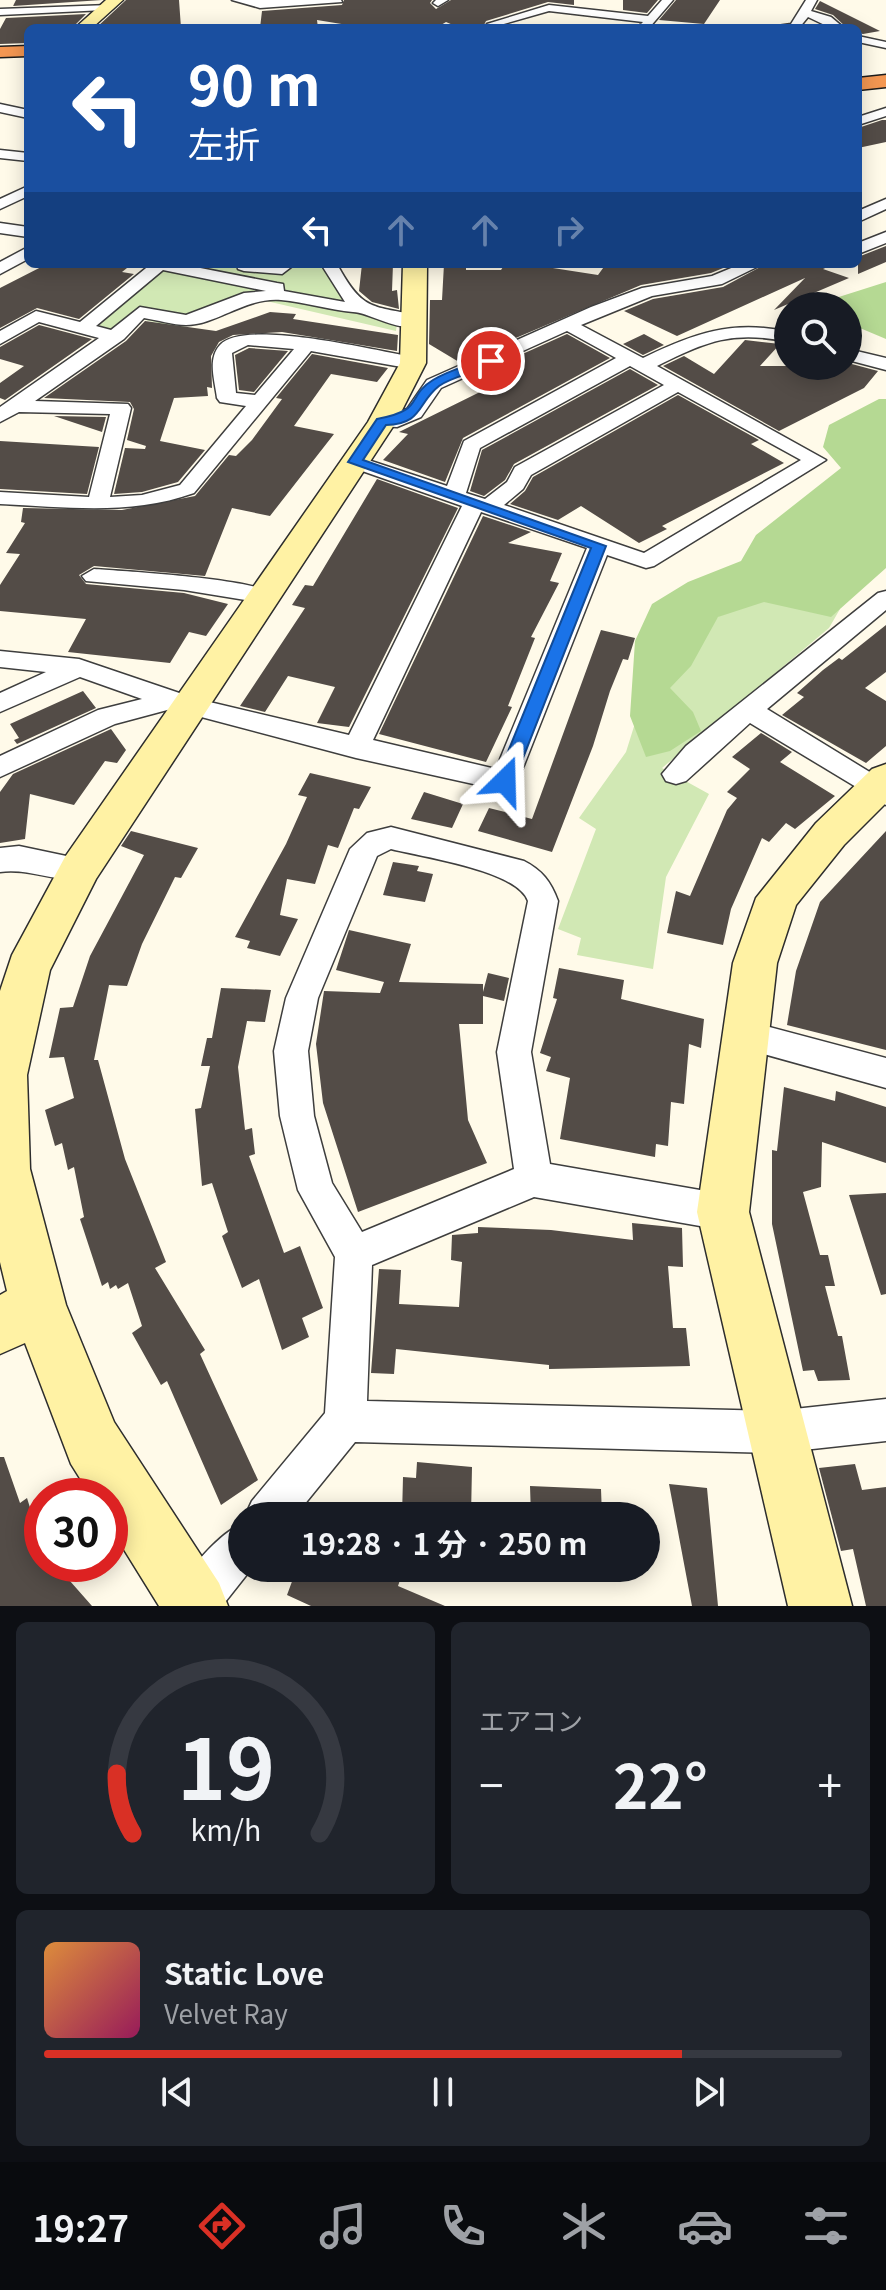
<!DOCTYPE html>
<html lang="ja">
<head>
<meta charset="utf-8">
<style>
  :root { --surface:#171b24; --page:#20242c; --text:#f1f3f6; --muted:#9ea1a6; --line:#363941; --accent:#d93025 }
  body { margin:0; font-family:Georgia,"Noto Sans JP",serif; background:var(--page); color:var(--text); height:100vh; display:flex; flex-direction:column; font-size:30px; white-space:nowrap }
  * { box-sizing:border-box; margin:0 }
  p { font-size:26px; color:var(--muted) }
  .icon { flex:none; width:44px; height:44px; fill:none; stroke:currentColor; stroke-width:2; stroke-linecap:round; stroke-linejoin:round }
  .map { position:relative; height:1606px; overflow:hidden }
  .details { display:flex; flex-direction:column; gap:16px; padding:16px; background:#0d0f14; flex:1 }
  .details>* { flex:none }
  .hud { position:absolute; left:24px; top:24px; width:838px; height:244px; border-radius:12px; box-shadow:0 4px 20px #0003; background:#1a4fa0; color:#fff; overflow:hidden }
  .buttons { position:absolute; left:774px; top:292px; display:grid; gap:16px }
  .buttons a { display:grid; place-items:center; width:88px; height:88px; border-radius:50%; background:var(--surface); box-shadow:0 4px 20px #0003; font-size:40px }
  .speed { position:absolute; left:24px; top:1478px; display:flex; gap:16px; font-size:40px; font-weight:700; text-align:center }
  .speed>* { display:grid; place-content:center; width:104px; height:104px; border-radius:50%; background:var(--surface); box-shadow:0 4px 20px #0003; line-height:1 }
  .speed .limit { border:12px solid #d22; background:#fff; color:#111 }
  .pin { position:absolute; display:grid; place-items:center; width:68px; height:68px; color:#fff; margin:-34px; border:4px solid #fff; border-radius:50%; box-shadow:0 2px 8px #0007 }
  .me { position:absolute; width:88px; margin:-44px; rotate:22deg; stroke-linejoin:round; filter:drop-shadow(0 0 6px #0008) }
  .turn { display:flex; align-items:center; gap:28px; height:168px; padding:0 32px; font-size:36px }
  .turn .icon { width:104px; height:104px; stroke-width:2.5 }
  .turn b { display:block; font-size:56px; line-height:68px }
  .lanes { display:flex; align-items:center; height:76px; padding:0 32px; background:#0003; justify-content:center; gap:40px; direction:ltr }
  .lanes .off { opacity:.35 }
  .big { font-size:60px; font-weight:700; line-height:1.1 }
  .details .card { flex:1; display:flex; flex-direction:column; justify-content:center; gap:12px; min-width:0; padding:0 28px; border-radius:12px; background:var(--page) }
  .details .dial { align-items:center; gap:0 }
  .dial svg { height:208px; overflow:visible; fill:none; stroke:var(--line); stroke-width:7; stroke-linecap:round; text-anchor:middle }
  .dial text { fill:var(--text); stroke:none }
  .song { display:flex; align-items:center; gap:24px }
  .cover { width:96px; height:96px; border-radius:12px; background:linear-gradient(135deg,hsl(30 70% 55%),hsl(330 70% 35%)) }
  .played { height:8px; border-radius:4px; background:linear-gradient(90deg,var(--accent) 80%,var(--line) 80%) }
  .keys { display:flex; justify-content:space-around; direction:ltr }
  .heat { display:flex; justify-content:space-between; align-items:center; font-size:44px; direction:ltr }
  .details .tiles { flex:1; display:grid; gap:16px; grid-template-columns:1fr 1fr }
  .card:last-child { grid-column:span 2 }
  .trip { position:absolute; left:228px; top:1502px; width:432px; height:80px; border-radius:40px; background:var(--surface); box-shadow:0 4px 20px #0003; font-weight:700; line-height:80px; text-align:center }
  .dock { display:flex; height:128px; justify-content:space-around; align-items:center; background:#090b0e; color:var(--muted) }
  .dock .icon { width:56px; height:56px }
  .dock .active { color:var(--accent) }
  .dock b { font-size:36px; color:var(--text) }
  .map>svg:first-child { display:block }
</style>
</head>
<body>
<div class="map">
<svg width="886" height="1606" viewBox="0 0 886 1606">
  <rect width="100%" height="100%" fill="#fffae9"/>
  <!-- green -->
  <path fill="#d1e8b4" d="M168,264H332L369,312L398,316L396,331L262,300L180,328L141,319L124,334L98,326Z
    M759,583L840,609L829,628L662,768L709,794L666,877L653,969L577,955L581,938L558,929L596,829L579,818L626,752L651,672Z"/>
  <!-- forest -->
  <path fill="#b5d993" d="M886,282V339L848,323V306H827L823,302Z
    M879,399H886V568L831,617L764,602L718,617L691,666L670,688L693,712L701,731L670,751L646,757L630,716L635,641L652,604L688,582L741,561L756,535L841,468L823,447L829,425Z"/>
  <!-- building -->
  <path fill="#534c47" d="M16,0H102L13,6Z
    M126,0H179L181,28H96Z
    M344,0H432L430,3L436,9L451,0H574V5L548,2L486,21L484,25L488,28H460L446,22L436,28H366L317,20L318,28H260L262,11L342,5Z
    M623,0H658L647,13L623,10Z
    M676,0H720L704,24L659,20Z
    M820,1L880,31L863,34L858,33V28H847L833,15L815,9Z
    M86,14L72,28H28V43L0,44V29L6,18Z
    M882,120H886V142L858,148V128Z
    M886,246V262L858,274V257Z
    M47,264H132L122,272L134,274L79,319L37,308L0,328V288Z
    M362,264H393L392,291L397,290L399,309L372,302L359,291Z
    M444,264H466V270H501L505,264H527L598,275L606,264H733L711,273L641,285L459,362L429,344L430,300H442Z
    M766,264H834L823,269L849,278L774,310L805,278L677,336L624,311L653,299L723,287Z
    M270,312L296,314L293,319L398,335L397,351L282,332L233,335L219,342L211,356L212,388L207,387L208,396L174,398L160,441L205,450L178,482L142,492L114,494L125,448L145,449L146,446L127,440L134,409L130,402L44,398L126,341L145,321L216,331Z
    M39,325L92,339L5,400L0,398V383L24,366L0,359V347Z
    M567,334L610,358L463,438L445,482L383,460L408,434L399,432L484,390L465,380Z
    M644,334L664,345L643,355L623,344Z
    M745,340L780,344L760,366H848V363L878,371L864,388L779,431L663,366L684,356L714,374Z
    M249,348L288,351L254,392L239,390L235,355Z
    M312,354L388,368L377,382L331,374L294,426L334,434L270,516L232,508L205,576L94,566L79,575L86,584L184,593L228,604L206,636L189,632L170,663L68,652L86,619L0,611V585L20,554L6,553L25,523L21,522L23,508L122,510L195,496L229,455L236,456L252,440L282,399L276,398Z
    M630,369L658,385L514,464L505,480L484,496L470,491L482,450Z
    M678,395L759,440L751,444L784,463L662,526L667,529L639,543L581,506L558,520L510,504L525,491L533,477Z
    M54,416L106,417L102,432Z
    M0,441L99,447L87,494L0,489Z
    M377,479L458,508L349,727L317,723L335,687L288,676L265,712L240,706L305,608L292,605L305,585L313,586Z
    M483,516L531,532L508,543L562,553L550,581L559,583L531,637L535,638L508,706L512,707L486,762L379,734Z
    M886,625V672L865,688L886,701V746L866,763L782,715L804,697L797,693L823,670L839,658L842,660Z
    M601,630L635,638L628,660L623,659L610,691L593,746L552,852L478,831L489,808L532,819Z
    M83,691L96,708L17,744L14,740L19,738L10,724Z
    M111,729L126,750L117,763L105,761L74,805L30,794L25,839L0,843V792L13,774Z
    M761,733L792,752L780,762L835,796L795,829L786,823L769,842L762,838L731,909L723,945L667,933L676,891L690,896L727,810L737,798L727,792L750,769L732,757Z
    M310,773L371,787L359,809L354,808L338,848L328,845L315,884L287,879L280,915L298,919L280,956L247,948L250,941L235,937L286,844L307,797L298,795Z
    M424,792L463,804L452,828L411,819Z
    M131,831L198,848L181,878L175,877L142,944L127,986L109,985L94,1060H98L125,1159L166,1262L155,1268L205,1350L200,1354L258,1480L221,1505L167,1381L161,1385L132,1333L142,1326L128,1283L118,1289L116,1285L110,1289L108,1282L102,1286L80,1219L84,1217L74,1167L68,1170L62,1143L55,1146L45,1110L74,1098L64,1057L49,1058L60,1008L73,1007L90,956L144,855L121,846Z
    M886,831V1050L787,1025L796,971L820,902Z
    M393,862L419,866L417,871L433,874L425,902L383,895Z
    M349,930L411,944L399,982L483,984V992L488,973L509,978L504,1001L483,996V1024H459L468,1120L487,1163L358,1212L323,1103L316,1044L324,991L380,993L384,982L336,970Z
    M559,968L624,980L621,999L704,1019L701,1048L689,1044L684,1104L671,1102L668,1146L656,1144L655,1157L560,1139L570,1078L546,1071L551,1057L540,1053L557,999L553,998Z
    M221,988L271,990L265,1022L247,1021L238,1067L245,1130L252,1128L255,1154L249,1156L284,1253L300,1246L323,1308L302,1318L309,1337L282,1350L259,1279L242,1288L222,1236L228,1232L212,1183L202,1186L195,1109L201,1108L210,1066H201L207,1038H212Z
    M784,1087L835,1101L836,1091L886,1107V1163L822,1142L821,1187L803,1192L820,1255H828L835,1286H825L838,1336H842L850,1380L818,1381L814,1370L803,1371L772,1224V1150L777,1151Z
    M886,1193V1294L881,1295L849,1195Z
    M632,1223L682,1228L683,1267L668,1266L673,1328H686L690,1366L549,1369V1365L396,1349L394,1374L371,1373L379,1269L401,1270L399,1304L459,1307L462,1262L451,1260L452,1235L478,1233V1227L551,1230L633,1240Z
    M0,1457H4L20,1503L27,1498L42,1546V1564H55L92,1606H0Z
    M417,1462L472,1467L471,1516H402L403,1477L416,1478Z
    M855,1464L862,1490L886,1487V1606H866L853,1549L841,1551L819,1468Z
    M669,1484L707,1488L718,1606H692Z
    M530,1486L601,1489L602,1516H531Z
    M297,1568H404L398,1586L445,1606H311L287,1595Z"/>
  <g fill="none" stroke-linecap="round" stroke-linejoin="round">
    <defs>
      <path id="street" d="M232,0H341L342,2L260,8Z
        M436,0H448L438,6L433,3Z
        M662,0H673L649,28H637L643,22L549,11L493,27L487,24L549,5L648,16Z
        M806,0H817L811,11L831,17L844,28H831L808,17L799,28H763L791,24Z
        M109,5L105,10L0,15V9Z
        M858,36L886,42V48L858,42Z
        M0,104L28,110V118L0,112Z
        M886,108V116L858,125V117Z
        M0,150L28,153V161L0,158Z
        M28,186V196L0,209V199Z
        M886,199V209L858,222V211Z
        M0,223L28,227V237L0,233Z
        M886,232V243L858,254V243Z
        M28,247V259L0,274V262Z
        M151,264H180L277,283L283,284L284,291L345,302L321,264H337C363,313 373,305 420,316L423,320C405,338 373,313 353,312C329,310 305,302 281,300C245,297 217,325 186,325C173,325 157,320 144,318L124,339L35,401L128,404L131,408L110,497L142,495L180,485L246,406L220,402L217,398C215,381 207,359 220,345C244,318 377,351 413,357L422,363L413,369L311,351L194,493C130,516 67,507 0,504V492L89,497L110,414L19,412L0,422V407L99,338L39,322L0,344V331L36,311L80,322ZM163,270L266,291L244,293L186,315L140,307L111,330L96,326ZM248,345L294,349L255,395L236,393L232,353Z
        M237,264H295L282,274L244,271L238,269Z
        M741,264H763L722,284L652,296L581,325L643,358C692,334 733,319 788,332V342C734,330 706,341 657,366L826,460L654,566L646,568L607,555L515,788L505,791L356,758L171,709L115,724L0,777V756L98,710L142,699L80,677L0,712V693L46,672L0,667V651L79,659L197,699L349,735L462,506L348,466L345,462L348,458H362L447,486L464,441L616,358L567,331L441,388L421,417L397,427L375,426L372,422L375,418L407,409L427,380L591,307L642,288L712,276ZM630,366L664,385L515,467L507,482L485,499L466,493L480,448ZM678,392L801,460L644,553L504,505L523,489L531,475ZM481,512L587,548L496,769L373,740Z
        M848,349L886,358V370L848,360Z
        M94,569C121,571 265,579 276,596L264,603L184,590L86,581L82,576Z
        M886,591V610L767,709L886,782V805L750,723L686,781L676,784L666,781L662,774L686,746L878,593Z
        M391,827L524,861C542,870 551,882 558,901L531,1052L550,1164L723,1194L736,1199L741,1212L736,1225L723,1230L534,1197L372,1265L367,1401L776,1411L886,1399V1441L776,1453L355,1442L295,1516H245L252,1501L325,1413L335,1257L298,1190L280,1116L274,1051L286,998L350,849L367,833ZM391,849C422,857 517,870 528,901L497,1052L514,1169L362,1232L332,1183L314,1116L308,1051L318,998L377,856Z
        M19,846L90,861L95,869L90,877C63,886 30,867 0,872V848Z
        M743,1020L886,1058V1088L731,1045L726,1035L731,1025Z
        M242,1524V1568H252L222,1606H172C176,1581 219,1533 242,1524Z"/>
      <path id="secondary" d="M106,0H123L92,28H75Z
        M403,264H427L426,363L396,422L96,879L50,970L27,1075L30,1169L66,1305L114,1422L219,1583L228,1606H159L110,1527V1496H91L71,1464L25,1343L0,1354V1295L7,1291L0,1262V991L12,955L65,857L368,422L400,363Z
        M886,764V803L844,845L796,905L777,963L749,1212L852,1606H788L697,1212L733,963L756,898L816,823L872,769Z"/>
      <path id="highway" d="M28,46V56L0,57V47Z
        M886,75V87L858,90V78Z"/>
    </defs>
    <!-- street casing -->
    <use href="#street" stroke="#3e3e3e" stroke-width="3"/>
    <!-- secondary casing -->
    <use href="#secondary" stroke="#2d2d2d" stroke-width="3"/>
    <!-- highway casing -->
    <use href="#highway" stroke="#1c1c1c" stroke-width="3"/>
    <!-- street -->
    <use href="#street" fill="#fff" fill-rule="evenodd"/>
    <!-- secondary -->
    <use href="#secondary" fill="#fff2a4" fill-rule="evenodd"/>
    <!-- highway -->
    <use href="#highway" fill="#f49752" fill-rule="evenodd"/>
  </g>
  <!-- route -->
  <path fill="#1a73e8" stroke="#114b97" stroke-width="2" d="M487,358L497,361C481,373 456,374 439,386C417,403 423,424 386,425L363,460L606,546L514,781L505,788L496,781L591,548L348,462L377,419C426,410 405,397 433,380C449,370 470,365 487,358Z"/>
</svg>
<div class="buttons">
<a><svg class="icon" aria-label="search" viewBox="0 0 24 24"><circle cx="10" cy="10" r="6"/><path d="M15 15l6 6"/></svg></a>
</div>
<div class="speed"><div class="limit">30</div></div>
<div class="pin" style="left:491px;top:361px;background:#d93025"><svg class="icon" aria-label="arrive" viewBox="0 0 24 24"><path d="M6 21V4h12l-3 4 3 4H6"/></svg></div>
<svg class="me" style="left:505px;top:781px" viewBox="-20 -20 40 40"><path d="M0-17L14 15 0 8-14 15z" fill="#1a73e8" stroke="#fff" stroke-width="4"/></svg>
<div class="trip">19:28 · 1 分 · 250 m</div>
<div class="hud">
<div class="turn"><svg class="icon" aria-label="left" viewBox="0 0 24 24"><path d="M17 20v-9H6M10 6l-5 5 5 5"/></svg><div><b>90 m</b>左折</div></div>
<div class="lanes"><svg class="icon" aria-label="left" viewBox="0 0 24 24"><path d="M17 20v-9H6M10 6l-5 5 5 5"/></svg><svg class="icon off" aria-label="ahead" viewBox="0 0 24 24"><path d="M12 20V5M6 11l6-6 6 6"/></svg><svg class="icon off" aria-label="ahead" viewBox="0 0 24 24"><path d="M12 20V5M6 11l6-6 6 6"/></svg><svg class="icon off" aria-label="right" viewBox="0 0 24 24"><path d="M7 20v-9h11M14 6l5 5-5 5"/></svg></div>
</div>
</div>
<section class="details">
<div class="tiles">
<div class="card dial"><svg viewBox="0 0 100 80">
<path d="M14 69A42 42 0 1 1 86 69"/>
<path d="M14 69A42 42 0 0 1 8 46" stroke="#d93025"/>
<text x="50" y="56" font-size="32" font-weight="700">19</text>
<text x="50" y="72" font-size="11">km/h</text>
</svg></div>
<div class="card"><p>エアコン</p>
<div class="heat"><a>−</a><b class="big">22°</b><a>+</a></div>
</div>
<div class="card">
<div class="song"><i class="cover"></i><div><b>Static Love</b><p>Velvet Ray</p></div></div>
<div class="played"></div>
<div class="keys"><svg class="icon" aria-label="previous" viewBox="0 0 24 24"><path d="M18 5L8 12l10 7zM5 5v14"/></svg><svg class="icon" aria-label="pause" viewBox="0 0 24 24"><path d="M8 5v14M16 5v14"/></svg><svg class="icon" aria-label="next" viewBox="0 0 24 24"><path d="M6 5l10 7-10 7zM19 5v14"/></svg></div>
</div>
</div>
</section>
<nav class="dock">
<b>19:27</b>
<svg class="icon active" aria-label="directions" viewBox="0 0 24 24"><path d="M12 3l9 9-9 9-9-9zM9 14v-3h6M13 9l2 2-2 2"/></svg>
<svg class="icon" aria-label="music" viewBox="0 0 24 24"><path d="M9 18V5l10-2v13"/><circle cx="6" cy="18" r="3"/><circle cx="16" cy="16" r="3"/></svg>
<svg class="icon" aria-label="phone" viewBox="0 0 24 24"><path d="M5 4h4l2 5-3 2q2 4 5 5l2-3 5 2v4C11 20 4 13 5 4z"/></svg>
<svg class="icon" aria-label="climate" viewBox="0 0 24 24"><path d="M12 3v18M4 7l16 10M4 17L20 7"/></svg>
<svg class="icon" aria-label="car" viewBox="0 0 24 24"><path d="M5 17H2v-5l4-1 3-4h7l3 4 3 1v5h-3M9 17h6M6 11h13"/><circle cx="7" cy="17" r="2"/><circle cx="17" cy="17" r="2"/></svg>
<svg class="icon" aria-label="filters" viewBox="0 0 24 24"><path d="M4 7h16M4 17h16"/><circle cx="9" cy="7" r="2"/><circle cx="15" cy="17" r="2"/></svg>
</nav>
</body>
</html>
